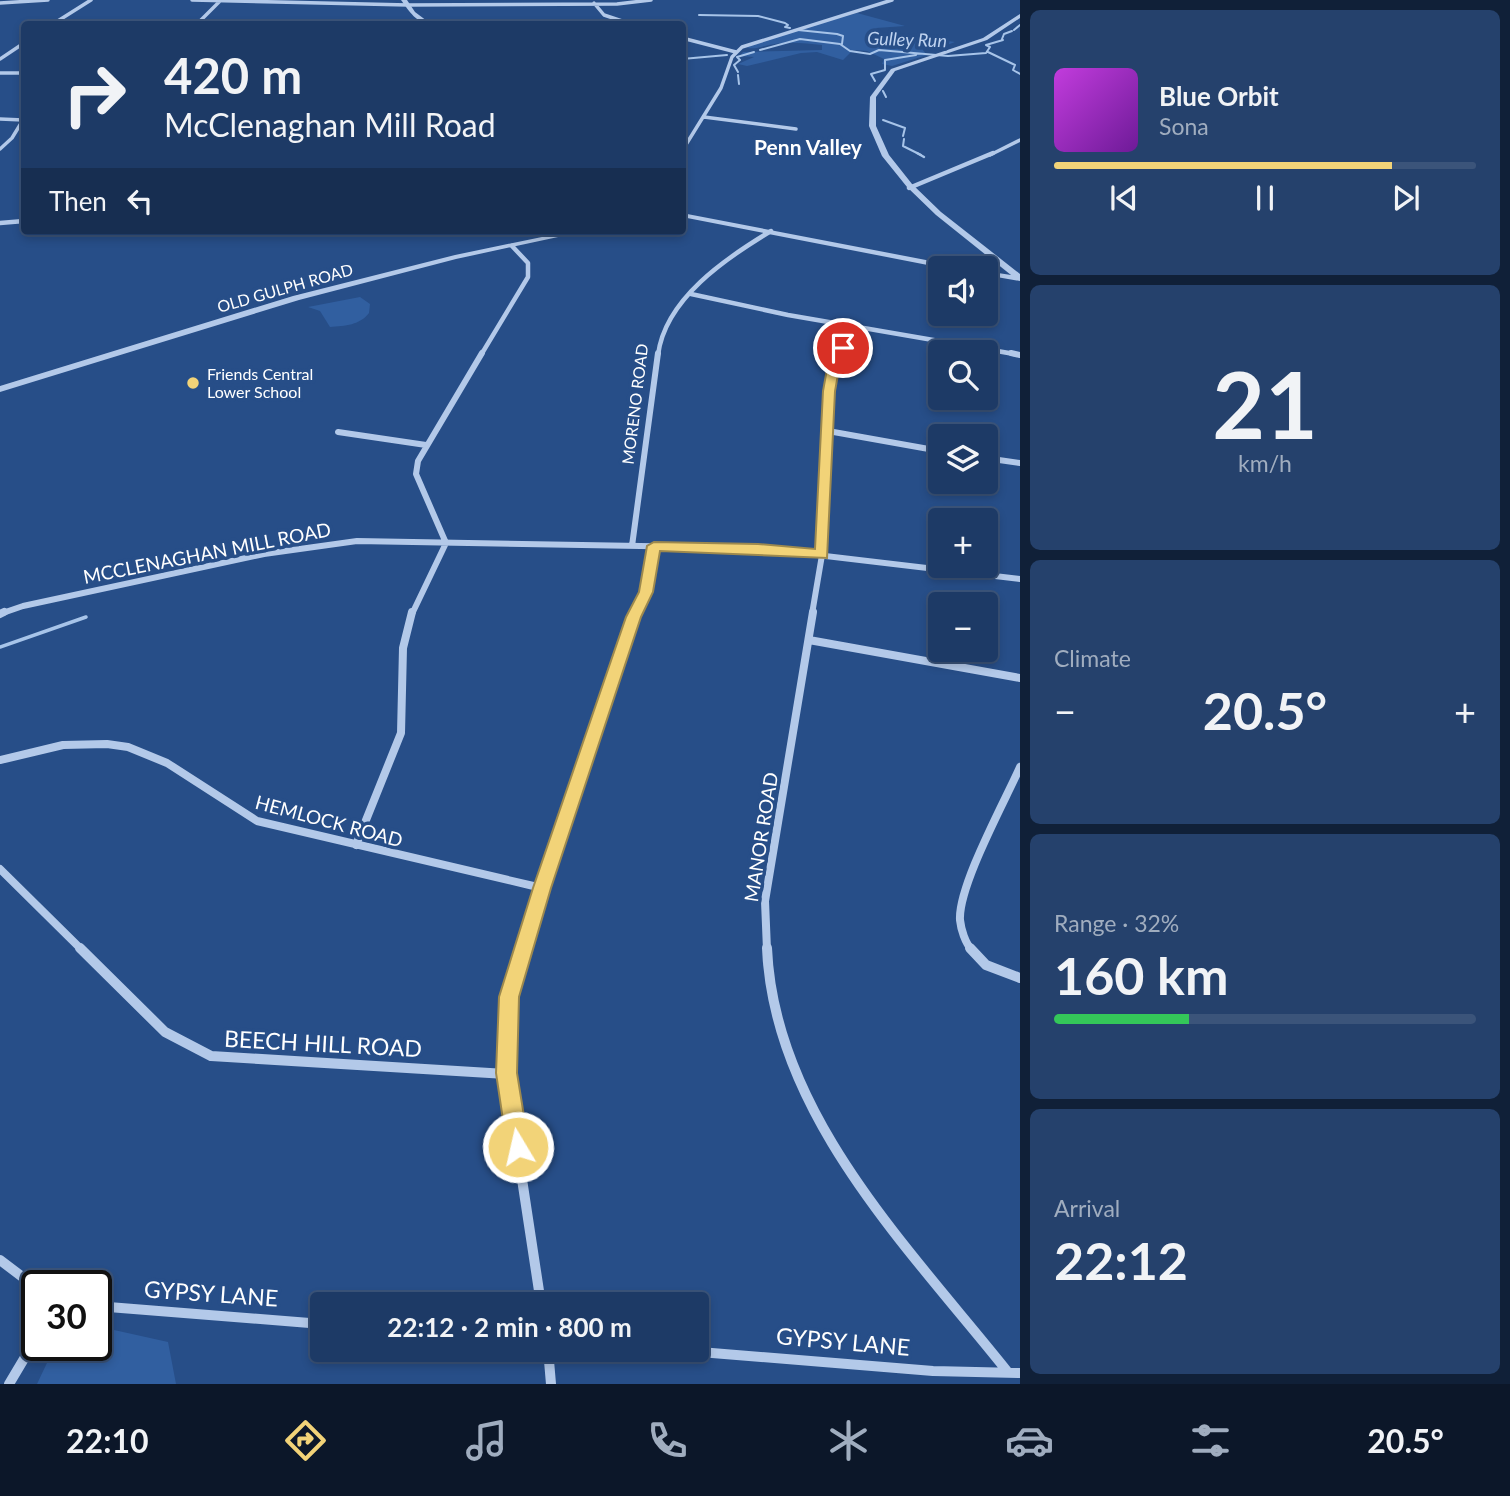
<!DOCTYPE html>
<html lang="en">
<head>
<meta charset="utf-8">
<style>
  :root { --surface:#1d3a66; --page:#25416c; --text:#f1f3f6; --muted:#a0adbf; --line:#3b547a; --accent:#f2d378 }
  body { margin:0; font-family:Lato,sans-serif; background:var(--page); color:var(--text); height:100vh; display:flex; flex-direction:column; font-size:26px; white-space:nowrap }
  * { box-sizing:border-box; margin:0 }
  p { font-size:23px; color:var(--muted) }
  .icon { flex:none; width:38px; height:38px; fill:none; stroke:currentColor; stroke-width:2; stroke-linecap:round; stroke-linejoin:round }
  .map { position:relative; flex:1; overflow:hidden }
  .panel { display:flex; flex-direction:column; gap:10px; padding:10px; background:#102038; width:490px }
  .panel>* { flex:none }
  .banner { position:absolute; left:21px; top:21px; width:665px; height:214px; border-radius:7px; box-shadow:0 4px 10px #0003,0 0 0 2px var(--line); background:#1d3a66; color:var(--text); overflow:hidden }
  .controls { position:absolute; left:928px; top:256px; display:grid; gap:14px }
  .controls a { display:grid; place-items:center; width:70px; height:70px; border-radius:7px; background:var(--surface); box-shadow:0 4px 10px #0003,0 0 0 2px var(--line); font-size:35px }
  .speed { position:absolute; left:21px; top:1270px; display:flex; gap:14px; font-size:35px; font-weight:700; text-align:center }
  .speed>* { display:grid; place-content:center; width:91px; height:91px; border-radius:50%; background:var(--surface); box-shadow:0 4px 10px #0003,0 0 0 2px var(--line); line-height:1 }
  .speed .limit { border:4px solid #111; border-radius:10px; background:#fff; color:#111 }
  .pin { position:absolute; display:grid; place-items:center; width:60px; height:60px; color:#fff; margin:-30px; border:4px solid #fff; border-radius:50%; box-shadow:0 2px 7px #0007 }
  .me { position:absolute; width:77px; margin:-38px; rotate:351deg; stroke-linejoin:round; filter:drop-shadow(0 0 5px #0008) }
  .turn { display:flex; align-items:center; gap:24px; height:147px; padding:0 28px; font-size:32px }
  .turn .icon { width:91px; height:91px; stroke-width:2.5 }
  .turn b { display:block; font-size:49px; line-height:60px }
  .then { display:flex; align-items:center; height:66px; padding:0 28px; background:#0003; gap:14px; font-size:26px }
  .big { font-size:52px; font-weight:700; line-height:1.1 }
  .panel .widget { flex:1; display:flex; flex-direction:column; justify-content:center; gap:10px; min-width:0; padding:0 24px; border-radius:10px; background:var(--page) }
  .panel .dial { align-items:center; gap:0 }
  .dial b { font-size:91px; line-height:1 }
  .song { display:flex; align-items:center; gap:21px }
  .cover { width:84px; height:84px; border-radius:10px; background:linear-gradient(135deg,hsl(290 70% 55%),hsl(280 70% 35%)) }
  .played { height:7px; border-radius:4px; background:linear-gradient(90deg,var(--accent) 80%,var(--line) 80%) }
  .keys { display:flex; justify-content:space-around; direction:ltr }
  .heat { display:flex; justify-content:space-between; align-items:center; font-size:38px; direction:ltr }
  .charge { height:10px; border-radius:5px; background:linear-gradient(90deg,#34c759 32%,var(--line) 0) }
  .trip { position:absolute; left:310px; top:1292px; width:399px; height:70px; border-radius:7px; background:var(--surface); box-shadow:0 4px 10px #0003,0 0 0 2px var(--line); font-weight:700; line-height:70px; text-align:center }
  .dock { display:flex; height:112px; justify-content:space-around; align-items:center; background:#0c1729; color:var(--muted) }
  .dock .icon { width:49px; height:49px }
  .dock .on { color:var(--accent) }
  .dock b { font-size:32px; color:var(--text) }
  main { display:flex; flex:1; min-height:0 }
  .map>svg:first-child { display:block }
</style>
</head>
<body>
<main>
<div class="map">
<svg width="1020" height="1384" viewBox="0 0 1020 1384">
  <rect width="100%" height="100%" fill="#274e88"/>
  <!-- green -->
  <path fill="#315fa0" d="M857,13L905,26L876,28L881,35C906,41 929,37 955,42L936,49H922L927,55L892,66L882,64L884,59L867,51L853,50L843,60L817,52L801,53L747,66L738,64L754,57L740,56L743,52L822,50V45C805,43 786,41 769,45C760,47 757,49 747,48L758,41Z
    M360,297L370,304L369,313C360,325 345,326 330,327L320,311L308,307Z
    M96,1326L168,1342L176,1384H37L55,1346H96Z"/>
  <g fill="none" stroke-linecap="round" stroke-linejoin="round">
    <!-- stream-far2 -->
    <path stroke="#a7c4e9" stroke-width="2" d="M699,15L758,16L785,23L788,25L785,27L790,28
      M798,30L837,34L843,36L842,44
      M1014,30L1020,25
      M1002,39L1004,34L1012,31
      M760,50L800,39L840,44L850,51L870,54L879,50L948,56L986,53L990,47L986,45L1003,40
      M988,52L1015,65L1013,70L1020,74
      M682,59L727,55
      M738,72L734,65L740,60L737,57L754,52
      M738,75L739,84
      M875,81L871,74L885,70V60L916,55
      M883,91L886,97
      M883,120L905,128L903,136
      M904,139L903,146L921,155"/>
    <!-- stream-far1 -->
    <path stroke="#a7c4e9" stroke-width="2.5" d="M917,153L924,157"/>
    <!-- stream -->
    <path stroke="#a7c4e9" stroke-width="3.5" d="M0,647L86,617"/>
    <!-- minor-far4 -->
    <path stroke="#b3c9e9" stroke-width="3.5" d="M192,0L408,5L617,4L651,0
      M0,3L48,0
      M594,3L604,15L631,24
      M200,21L220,1
      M53,24L91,0
      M682,38L736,52
      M0,59L24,43
      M0,73H24
      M704,117L796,129
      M0,119L23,120L12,138L0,149
      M682,151L721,88L732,57L742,47L892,0
      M990,155L1020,140"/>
    <!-- minor-far3 -->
    <path stroke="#b3c9e9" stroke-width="4.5" d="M909,188L993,153
      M0,223L24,221
      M691,294L788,315L1020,355
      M481,355L528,277V263L512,246
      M658,355C665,299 726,258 771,231
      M839,355L852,327"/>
    <!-- minor-far2 -->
    <path stroke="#b3c9e9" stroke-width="6" d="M1011,353L1020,355
      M828,431L940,451
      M338,432L426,445
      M985,458L1020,463
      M632,546L658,353
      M0,614L23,606L264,554L357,541L758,548L1020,579
      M412,614L446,543L416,474L418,461L482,353
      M634,614L646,591L654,546
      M812,614L822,555L829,391L840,353"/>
    <!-- minor-far1 -->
    <path stroke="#b3c9e9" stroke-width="8" d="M0,614L4,612
      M809,640L1020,678
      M0,760L63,745L107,744L128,747L167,763L257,821L542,888
      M356,845L401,733L403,648L412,612
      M0,869L82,950
      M524,950L635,612
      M767,950L765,901L813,612
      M972,950C965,943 961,929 960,920C958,886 1005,801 1020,767"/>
    <!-- minor -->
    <path stroke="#b3c9e9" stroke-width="10" d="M80,948L165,1032L211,1056L506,1074
      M524,948L510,997L506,1074L541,1304
      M767,948C774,1114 909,1248 1007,1371
      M970,948L986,965L1020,978
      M0,1260L37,1288
      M96,1306L322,1324
      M548,1349L551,1384
      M663,1349L933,1371L1020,1373
      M9,1384L37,1337"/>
    <!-- tertiary -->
    <path fill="#b3c9e9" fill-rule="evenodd" d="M401,0H407L415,12L431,24C417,24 409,11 401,0Z
      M1020,14V18L987,40L895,71L876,97V126L889,155L912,184L941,212L1020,274V281L985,275V271L1011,275L936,215L907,187L882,156L869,126L870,97L891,69L983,38Z
      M682,213L957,266L961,268H943L682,217Z
      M571,231H586L456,259L299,300L0,392V386L293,296L455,255Z"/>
  </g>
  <!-- route -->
  <path fill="#f2d378" stroke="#9d894e" stroke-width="2" d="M839,346L848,348L839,369L835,391L827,558L660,551L653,592L641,617L551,888L519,997L517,1073L529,1147L525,1155L518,1158L510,1155L507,1147L496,1073L499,997L533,888L626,617L639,592L647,546L654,542L758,544L815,549L823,391L827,369Z"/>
  <!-- markers -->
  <circle fill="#f2d378" stroke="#274e88" stroke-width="2.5" cx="193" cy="383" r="7"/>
  <g text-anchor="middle" stroke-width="7" stroke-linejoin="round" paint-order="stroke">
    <!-- far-street labels -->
    <g font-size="16" fill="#fff" stroke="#274e88">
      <text transform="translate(285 288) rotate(-16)" y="6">OLD GULPH ROAD</text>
      <text transform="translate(635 404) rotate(-83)" y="6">MORENO ROAD</text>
    </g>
    <!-- far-poi labels -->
    <g font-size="16" fill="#fff" stroke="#274e88" text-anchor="start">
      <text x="207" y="380">Friends Central<tspan x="207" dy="18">Lower School</tspan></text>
    </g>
    <!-- far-water labels -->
    <g font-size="18" font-style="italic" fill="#bfd3f0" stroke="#274e88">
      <text transform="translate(907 40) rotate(2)" y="6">Gulley Run</text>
    </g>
    <!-- street labels -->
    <g font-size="19" fill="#fff" stroke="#274e88">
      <text transform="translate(207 553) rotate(-11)" y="7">MCCLENAGHAN MILL ROAD</text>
      <text transform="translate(329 821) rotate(15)" y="7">HEMLOCK ROAD</text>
      <text transform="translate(761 837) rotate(-81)" y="7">MANOR ROAD</text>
    </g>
    <!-- far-district labels -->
    <g font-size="21" font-weight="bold" fill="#fff" stroke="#274e88">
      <text x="808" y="155">Penn Valley</text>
    </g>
    <!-- near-street labels -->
    <g font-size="23" fill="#fff" stroke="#274e88">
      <text transform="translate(323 1044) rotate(3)" y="8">BEECH HILL ROAD</text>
      <text transform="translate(211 1294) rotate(4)" y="8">GYPSY LANE</text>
      <text transform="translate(843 1342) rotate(5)" y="8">GYPSY LANE</text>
    </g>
  </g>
</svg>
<div class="controls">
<a><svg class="icon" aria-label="sound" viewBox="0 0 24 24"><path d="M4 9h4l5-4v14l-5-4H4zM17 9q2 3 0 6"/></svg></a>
<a><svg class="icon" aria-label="search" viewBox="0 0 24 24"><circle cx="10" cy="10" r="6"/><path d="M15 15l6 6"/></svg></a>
<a><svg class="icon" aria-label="layers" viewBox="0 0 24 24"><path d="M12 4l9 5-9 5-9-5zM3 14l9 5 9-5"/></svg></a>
<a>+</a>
<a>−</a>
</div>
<div class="speed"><div class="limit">30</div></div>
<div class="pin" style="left:843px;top:348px;background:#d93025"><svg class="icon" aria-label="arrive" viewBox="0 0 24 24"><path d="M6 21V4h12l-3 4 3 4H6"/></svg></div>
<svg class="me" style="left:518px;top:1147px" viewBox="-20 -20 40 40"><circle r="17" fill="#f2d378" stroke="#fff" stroke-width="3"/><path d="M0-11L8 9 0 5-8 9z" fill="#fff"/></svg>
<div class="trip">22:12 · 2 min · 800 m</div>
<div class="banner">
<div class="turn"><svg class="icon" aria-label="right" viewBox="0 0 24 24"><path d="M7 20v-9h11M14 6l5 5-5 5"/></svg><div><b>420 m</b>McClenaghan Mill Road</div></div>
<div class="then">Then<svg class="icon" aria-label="left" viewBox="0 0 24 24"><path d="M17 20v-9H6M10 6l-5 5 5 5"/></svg></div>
</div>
</div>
<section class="panel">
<div class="widget">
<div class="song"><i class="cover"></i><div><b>Blue Orbit</b><p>Sona</p></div></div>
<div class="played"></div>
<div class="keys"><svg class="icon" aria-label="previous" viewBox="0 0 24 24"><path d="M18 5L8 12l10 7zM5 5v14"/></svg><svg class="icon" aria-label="pause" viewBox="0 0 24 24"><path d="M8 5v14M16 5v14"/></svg><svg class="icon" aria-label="next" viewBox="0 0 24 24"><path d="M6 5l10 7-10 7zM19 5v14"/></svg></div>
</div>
<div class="widget dial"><b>21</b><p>km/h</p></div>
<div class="widget"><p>Climate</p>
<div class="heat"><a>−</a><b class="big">20.5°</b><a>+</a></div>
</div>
<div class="widget"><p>Range · 32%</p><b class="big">160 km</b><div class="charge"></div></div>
<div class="widget"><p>Arrival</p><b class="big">22:12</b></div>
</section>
</main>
<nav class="dock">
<b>22:10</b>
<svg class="icon on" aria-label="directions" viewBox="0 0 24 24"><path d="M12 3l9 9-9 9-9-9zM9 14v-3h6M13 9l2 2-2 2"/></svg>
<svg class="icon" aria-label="music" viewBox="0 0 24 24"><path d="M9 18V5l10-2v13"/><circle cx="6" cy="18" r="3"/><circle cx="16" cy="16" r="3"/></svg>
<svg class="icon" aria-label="phone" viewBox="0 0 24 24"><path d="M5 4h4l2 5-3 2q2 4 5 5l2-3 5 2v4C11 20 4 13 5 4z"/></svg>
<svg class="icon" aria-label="climate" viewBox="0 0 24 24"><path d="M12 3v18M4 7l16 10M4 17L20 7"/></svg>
<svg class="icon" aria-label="car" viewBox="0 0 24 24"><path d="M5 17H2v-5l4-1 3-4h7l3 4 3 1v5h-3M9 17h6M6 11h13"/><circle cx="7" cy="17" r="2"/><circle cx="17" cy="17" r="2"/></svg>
<svg class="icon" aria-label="filters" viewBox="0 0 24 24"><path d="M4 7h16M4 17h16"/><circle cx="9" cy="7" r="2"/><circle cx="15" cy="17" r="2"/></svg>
<b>20.5°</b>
</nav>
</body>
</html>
